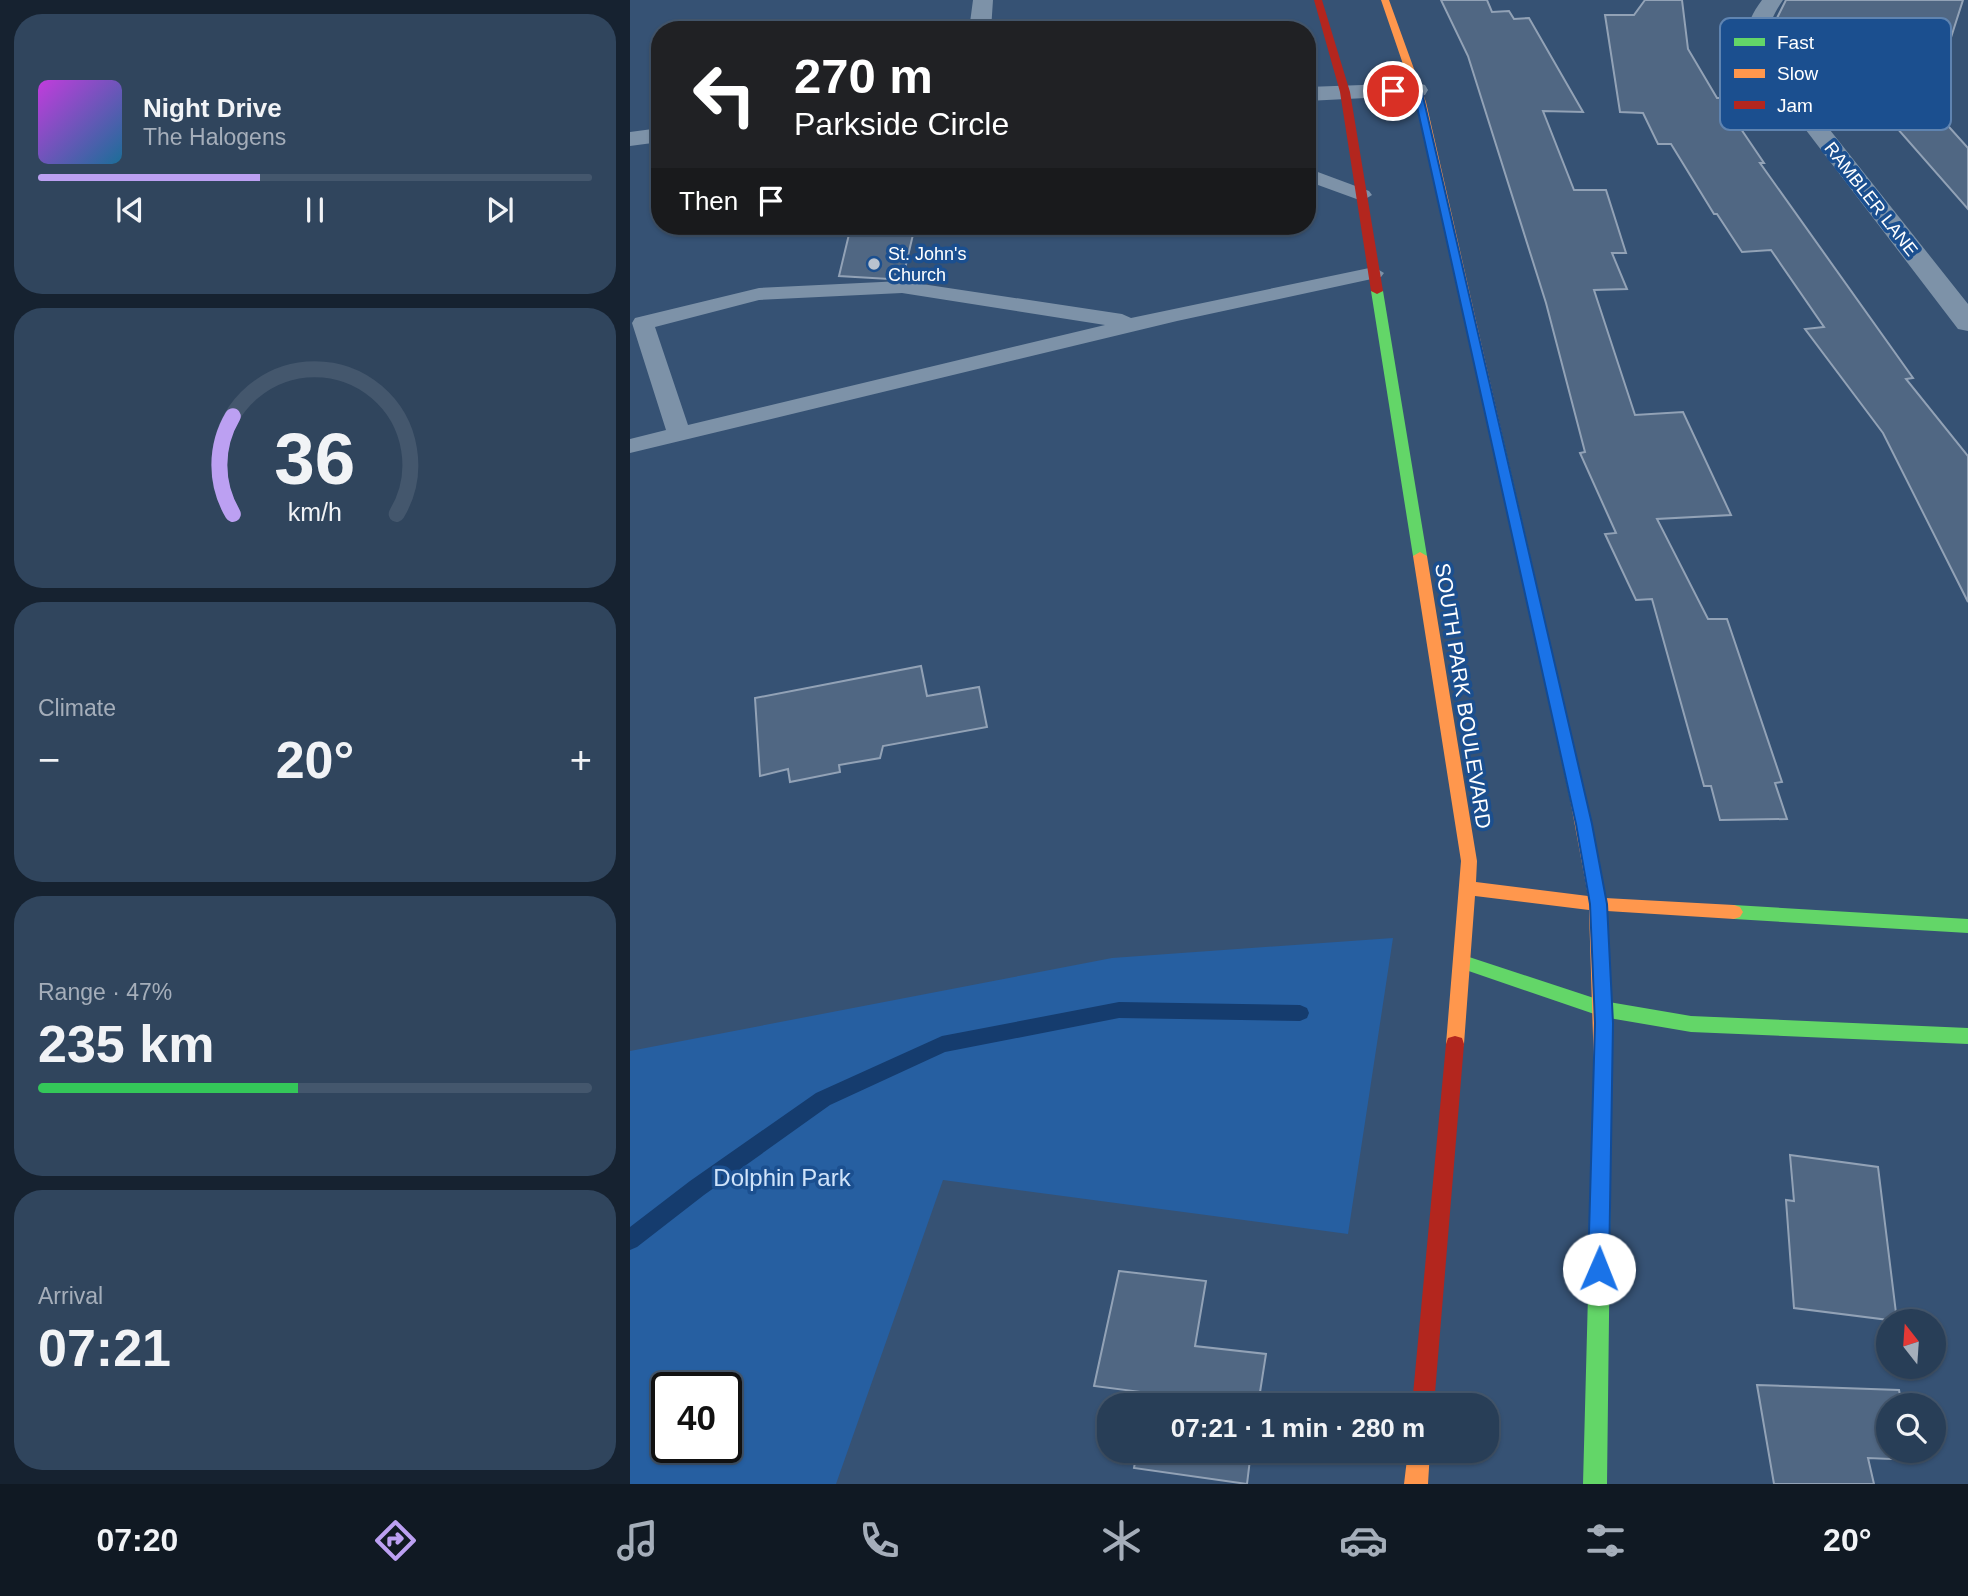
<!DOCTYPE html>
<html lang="en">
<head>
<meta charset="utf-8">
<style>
  :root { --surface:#283e57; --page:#30455d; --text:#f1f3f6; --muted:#a5aeba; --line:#44576d; --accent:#bca0f2 }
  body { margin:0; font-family:Helvetica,sans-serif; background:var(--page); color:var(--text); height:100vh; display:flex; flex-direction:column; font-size:26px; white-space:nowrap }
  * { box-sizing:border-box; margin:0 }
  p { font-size:23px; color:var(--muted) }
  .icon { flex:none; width:38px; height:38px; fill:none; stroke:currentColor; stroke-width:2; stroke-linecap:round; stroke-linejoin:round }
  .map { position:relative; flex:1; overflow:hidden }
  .sheet { display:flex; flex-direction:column; gap:14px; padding:14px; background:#162230; width:630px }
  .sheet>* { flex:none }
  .hud { position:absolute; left:21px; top:21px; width:665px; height:214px; border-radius:28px; box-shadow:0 2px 5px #0004,0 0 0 2px var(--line); background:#202124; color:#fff; overflow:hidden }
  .needle { width:46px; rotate:343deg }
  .tools { position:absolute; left:1246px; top:1309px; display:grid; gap:14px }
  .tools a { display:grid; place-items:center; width:70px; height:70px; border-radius:50%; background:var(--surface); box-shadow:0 2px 5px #0004,0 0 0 2px var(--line); font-size:35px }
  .speed { position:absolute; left:21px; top:1372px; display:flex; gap:14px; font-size:35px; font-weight:700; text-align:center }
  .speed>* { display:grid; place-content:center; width:91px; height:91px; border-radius:50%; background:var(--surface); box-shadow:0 2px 5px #0004,0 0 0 2px var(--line); line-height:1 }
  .speed .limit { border:4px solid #111; border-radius:10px; background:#fff; color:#111 }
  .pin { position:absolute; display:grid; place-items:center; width:60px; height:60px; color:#fff; margin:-30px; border:4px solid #fff; border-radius:50%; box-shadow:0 2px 7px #0007 }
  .me { position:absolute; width:77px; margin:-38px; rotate:1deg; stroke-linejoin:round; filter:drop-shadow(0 0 5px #0008) }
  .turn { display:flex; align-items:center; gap:24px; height:147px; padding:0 28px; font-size:32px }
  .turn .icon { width:91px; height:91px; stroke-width:2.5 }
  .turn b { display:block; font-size:49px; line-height:60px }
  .then { display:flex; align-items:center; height:66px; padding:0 28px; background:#0003; gap:14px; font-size:26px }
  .big { font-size:52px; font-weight:800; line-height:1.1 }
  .sheet .tile { flex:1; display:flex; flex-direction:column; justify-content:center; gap:10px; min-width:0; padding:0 24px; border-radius:28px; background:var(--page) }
  .sheet .dial { align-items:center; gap:0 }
  .dial svg { height:182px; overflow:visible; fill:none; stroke:var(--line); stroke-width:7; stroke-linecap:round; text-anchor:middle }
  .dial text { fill:var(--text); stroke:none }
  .song { display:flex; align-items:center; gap:21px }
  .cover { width:84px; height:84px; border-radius:10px; background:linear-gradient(135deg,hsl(290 70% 55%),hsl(200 70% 35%)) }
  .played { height:7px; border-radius:4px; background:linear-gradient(90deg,var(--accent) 40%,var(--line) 40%) }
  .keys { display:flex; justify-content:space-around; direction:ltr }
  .heat { display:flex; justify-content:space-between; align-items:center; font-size:38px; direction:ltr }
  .charge { height:10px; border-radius:5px; background:linear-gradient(90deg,#34c759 47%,var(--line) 0) }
  .trip { position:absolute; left:467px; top:1393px; width:402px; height:70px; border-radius:28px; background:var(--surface); box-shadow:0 2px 5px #0004,0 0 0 2px var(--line); font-weight:800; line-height:70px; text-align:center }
  .dock { display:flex; height:112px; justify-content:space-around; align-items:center; background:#101923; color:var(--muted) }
  .dock .icon { width:49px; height:49px }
  .dock .on { color:var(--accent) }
  .dock b { font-size:32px; color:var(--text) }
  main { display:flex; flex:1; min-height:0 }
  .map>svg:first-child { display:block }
</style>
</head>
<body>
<main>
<section class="sheet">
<div class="tile">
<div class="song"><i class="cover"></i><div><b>Night Drive</b><p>The Halogens</p></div></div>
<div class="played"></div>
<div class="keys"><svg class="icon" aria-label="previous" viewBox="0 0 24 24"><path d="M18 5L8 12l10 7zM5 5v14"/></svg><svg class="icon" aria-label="pause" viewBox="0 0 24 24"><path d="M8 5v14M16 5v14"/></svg><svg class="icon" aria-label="next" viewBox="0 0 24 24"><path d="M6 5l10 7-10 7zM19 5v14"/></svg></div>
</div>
<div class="tile dial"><svg viewBox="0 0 100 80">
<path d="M14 69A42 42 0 1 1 86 69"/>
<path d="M14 69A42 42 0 0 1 14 26" stroke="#bca0f2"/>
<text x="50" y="56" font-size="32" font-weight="700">36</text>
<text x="50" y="72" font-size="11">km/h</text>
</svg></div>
<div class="tile"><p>Climate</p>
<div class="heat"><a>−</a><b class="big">20°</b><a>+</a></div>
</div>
<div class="tile"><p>Range · 47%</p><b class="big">235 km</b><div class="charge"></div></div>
<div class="tile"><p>Arrival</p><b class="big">07:21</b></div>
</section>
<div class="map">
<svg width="1338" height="1484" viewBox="0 0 1338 1484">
  <rect width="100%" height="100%" fill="#365274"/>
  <!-- green -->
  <path fill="#265fa1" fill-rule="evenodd" d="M763,938L718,1234L313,1180L206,1484H0V1051L482,958ZM37,1388H96V1447H37Z"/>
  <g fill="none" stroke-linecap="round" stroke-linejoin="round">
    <!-- stream -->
    <path fill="#153c6e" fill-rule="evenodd" d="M489,1002L670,1005L677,1008L679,1013L677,1018L670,1021L489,1018L315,1052L200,1105L74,1195L7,1247L0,1250V1227L60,1181L186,1093L312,1036Z"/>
  </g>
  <!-- building -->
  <path fill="#506783" stroke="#92a2b6" stroke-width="2" d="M811,0H857L862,12L879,11L884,19L899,18L953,112L913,111L944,190H976L996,253H982L997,289L964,290L1005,415L1053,412L1101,515L1027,519L1078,619H1097L1152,782L1145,783L1157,819L1090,820L1081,786H1074L1022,599L1006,600L975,534L986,533L950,453L955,452L916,303L838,56Z
    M1015,0H1052L1058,49L1087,98H1090L1134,163H1130L1283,378L1276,379L1338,456V602L1253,433L1175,329L1194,327L1141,250L1112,252L1087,214H1084L1041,144H1028L1013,113L990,112L975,15H1004Z
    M1156,0H1333L1317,50L1239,38L1338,148V209L1181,30L1144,24Z
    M221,226H285L274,273L260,275L259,279L209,276Z
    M291,666L297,696L349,687L357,727L253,746L250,758L209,765L210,772L160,782L158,769L130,776L125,698Z
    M1160,1155L1248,1167L1267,1321L1164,1308L1156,1200L1164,1201Z
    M489,1271L576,1281L565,1346L636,1354L628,1405H516L519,1393L464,1386Z
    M1127,1385L1269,1390L1272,1405H1258V1451H1282L1284,1460L1238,1458L1244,1484H1144Z
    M507,1451H621L617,1484L504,1468Z"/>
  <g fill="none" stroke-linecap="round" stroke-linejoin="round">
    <!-- lane -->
    <path fill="#7d92a8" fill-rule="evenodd" d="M677,168L739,191L742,195L732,201L677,181Z
      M744,267L754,273L751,277L547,321L0,453V439L36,430L2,323L5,318L129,288L272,281L492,314L501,318ZM272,293L475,325L58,425L25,327L129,300Z"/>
    <!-- street -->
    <path fill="#7d92a8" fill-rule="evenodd" d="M343,0H363L361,30H339Z
      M1132,0H1153C1130,33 1139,44 1158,77L1338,304V331L1328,329L1137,79C1119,47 1107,33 1132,0Z
      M787,83L795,85L798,90L795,95L677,101V87Z
      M30,128V142L0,146V132Z"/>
    <!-- fast -->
    <path fill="#63d668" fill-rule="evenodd" d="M747,288L753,291L797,556L790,560L783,556L741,291Z
      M866,430L872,434L956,799L954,803H942L940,799L860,434Z
      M1104,905L1338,919V933L1104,919L1098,917L1095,912L1098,907Z
      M833,955L973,1001L1061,1016L1338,1028V1044L1061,1032L973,1017L827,967L824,962L827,957Z
      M973,1060L980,1062L982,1068L977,1484H953L964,1068L966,1062Z"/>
    <!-- slow -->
    <path fill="#ff974d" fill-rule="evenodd" d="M751,0H759L796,102L872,434L870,437L866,438L860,434L786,102Z
      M790,552L797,556L847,861L846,882L958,896L940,799L942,795H954L956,799L975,898L1104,905L1110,907L1113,912L1110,917L1104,919L977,911L982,1068L980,1074L973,1076L966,1074L964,1068L959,910L845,896L834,1044L832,1050L825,1052L818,1050L816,1044L831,861L783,556Z
      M778,1451H800L798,1484H774Z"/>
    <!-- jam -->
    <path fill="#b3261e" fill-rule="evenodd" d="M684,0H692L720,92L753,291L747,294L741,291L710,92Z
      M825,1036L832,1038L834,1044L804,1405H782L816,1044L818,1038Z"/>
  </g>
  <!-- route -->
  <path fill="#1a73e8" stroke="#114b97" stroke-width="2" d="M791,88L962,824L977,904L983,1023L979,1269L976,1276L969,1279L961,1276L958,1269L965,1023L960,904L946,824L786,102L784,93L759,91Z"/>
  <!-- markers -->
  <circle fill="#b9c2ce" stroke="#1b4f8f" stroke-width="2.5" cx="244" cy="264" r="7"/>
  <g text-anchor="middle" stroke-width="7" stroke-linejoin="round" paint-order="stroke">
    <!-- far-street labels -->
    <g font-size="18" fill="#fff" stroke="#1b4f8f">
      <text transform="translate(1241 199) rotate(52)" y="6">RAMBLER LANE</text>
    </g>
    <!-- far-poi labels -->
    <g font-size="18" fill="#fff" stroke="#1b4f8f" text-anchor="start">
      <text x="258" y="260">St. John's<tspan x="258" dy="21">Church</tspan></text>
    </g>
    <!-- street labels -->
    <g font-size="21" fill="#fff" stroke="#1b4f8f">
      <text transform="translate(833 696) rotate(81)" y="7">SOUTH PARK BOULEVARD</text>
    </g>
    <!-- near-park labels -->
    <g font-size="24" fill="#cfe3fa" stroke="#1b4f8f">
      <text x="152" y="1186">Dolphin Park</text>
    </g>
  </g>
  <!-- legend -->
  <rect x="1090" y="18" width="231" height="112" rx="10" fill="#1b4f8f" stroke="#5f84b1" stroke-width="2"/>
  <rect x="1104" y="38" width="31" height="8" fill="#63d668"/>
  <rect x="1104" y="69" width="31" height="9" fill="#ff974d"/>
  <rect x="1104" y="101" width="31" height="8" fill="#b3261e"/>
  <g font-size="19" fill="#fff">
    <text x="1147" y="49">Fast</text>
    <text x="1147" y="80">Slow</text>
    <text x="1147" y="112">Jam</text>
  </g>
</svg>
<div class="tools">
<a><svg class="needle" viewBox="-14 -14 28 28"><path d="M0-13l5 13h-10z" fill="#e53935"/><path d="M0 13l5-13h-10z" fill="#a5aeba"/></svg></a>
<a><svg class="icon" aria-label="search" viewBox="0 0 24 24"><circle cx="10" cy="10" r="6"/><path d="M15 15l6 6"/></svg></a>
</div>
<div class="speed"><div class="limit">40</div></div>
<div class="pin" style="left:763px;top:91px;background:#d93025"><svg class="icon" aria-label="arrive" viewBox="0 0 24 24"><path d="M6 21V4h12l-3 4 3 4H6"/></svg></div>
<svg class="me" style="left:969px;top:1269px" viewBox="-20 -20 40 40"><circle r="19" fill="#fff"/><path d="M0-13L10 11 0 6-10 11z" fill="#1a73e8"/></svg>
<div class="trip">07:21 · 1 min · 280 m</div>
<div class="hud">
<div class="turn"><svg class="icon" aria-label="left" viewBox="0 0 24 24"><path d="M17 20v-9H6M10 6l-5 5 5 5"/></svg><div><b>270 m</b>Parkside Circle</div></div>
<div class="then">Then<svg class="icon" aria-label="arrive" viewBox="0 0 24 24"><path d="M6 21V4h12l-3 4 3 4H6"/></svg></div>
</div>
</div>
</main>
<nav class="dock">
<b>07:20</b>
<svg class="icon on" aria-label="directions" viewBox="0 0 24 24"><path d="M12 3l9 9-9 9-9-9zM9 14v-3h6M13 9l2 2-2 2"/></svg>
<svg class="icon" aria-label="music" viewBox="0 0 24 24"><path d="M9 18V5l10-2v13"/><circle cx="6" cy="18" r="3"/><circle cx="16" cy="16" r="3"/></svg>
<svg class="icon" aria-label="phone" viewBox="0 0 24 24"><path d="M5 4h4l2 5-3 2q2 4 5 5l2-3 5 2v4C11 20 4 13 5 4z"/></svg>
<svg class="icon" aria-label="climate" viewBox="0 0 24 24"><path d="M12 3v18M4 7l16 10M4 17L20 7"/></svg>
<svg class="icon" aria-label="car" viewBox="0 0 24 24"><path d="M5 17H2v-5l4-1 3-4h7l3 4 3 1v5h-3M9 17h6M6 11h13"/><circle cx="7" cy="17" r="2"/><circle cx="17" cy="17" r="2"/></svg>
<svg class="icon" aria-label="filters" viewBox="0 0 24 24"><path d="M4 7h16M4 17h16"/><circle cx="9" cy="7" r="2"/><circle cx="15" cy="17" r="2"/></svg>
<b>20°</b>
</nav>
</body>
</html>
